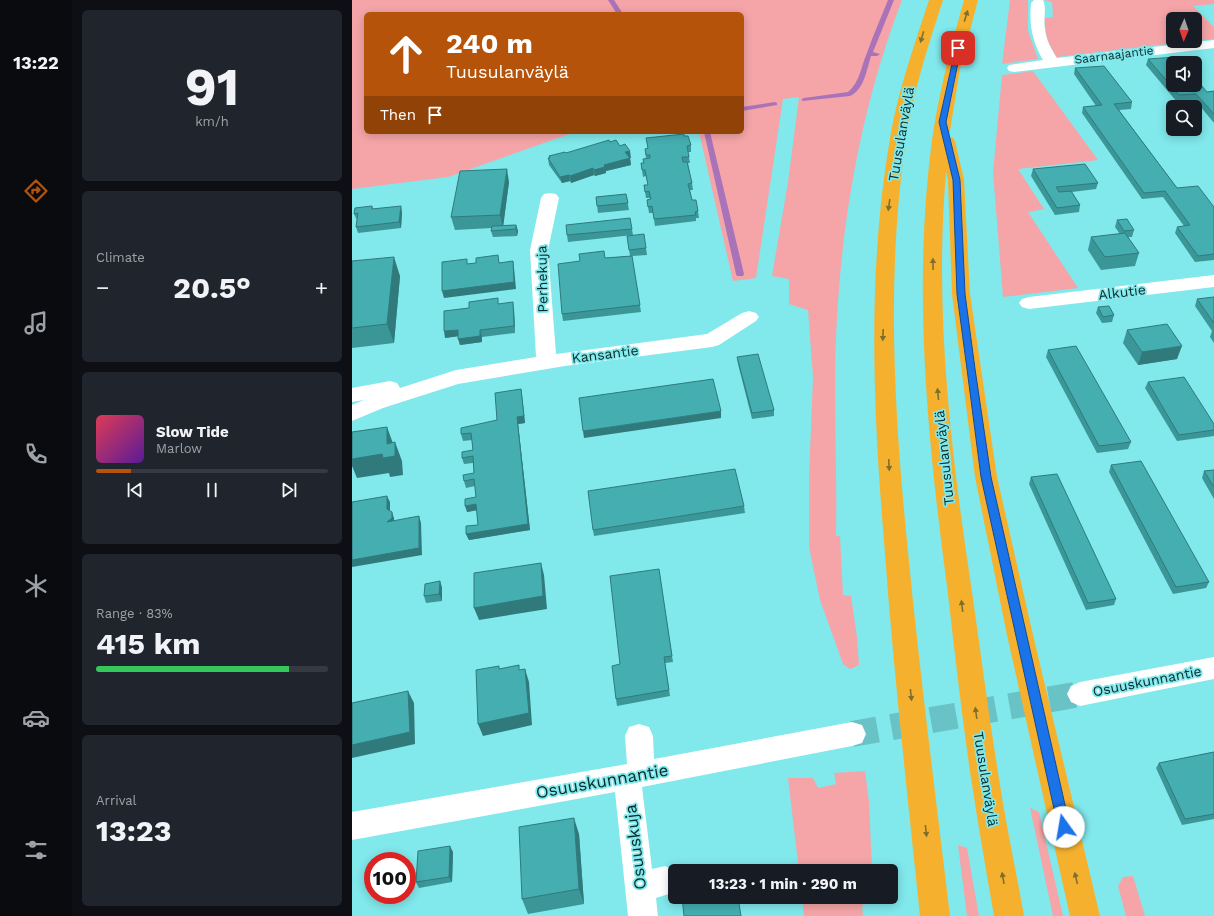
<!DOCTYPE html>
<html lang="en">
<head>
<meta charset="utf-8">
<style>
  :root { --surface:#171b24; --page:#20242c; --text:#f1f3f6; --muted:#9ea1a6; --line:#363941; --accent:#b45309 }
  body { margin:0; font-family:"Work Sans",sans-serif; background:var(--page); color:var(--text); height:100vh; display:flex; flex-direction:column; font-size:15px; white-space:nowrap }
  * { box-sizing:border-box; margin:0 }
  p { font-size:13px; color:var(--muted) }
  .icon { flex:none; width:22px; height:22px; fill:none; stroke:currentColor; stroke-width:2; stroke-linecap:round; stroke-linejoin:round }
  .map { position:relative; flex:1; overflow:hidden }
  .drawer { display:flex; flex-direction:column; gap:10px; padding:10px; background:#0d0f14; width:280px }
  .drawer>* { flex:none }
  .guide { position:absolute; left:12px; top:12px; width:380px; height:122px; border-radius:6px; box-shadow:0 2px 10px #0003; background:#b45309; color:#fff; overflow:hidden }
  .needle { width:26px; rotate:182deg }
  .buttons { position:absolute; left:814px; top:12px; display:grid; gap:8px }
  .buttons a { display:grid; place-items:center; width:36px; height:36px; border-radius:6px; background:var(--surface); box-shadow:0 2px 10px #0003; font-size:20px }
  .speed { position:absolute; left:12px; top:852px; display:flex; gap:8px; font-size:20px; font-weight:700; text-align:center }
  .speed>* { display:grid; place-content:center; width:52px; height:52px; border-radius:50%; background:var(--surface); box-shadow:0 2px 10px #0003; line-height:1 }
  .speed .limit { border:6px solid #d22; background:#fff; color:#111 }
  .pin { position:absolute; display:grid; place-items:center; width:34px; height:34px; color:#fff; margin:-17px; border-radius:8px; box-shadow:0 2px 6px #0006 }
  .me { position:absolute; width:44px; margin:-22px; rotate:347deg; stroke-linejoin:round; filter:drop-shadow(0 0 3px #0008) }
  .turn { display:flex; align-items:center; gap:14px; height:84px; padding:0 16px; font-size:18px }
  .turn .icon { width:52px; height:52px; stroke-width:2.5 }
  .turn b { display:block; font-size:28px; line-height:34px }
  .then { display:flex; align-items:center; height:38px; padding:0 16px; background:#0003; gap:8px; font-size:15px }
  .big { font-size:30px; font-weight:700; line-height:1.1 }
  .drawer .widget { flex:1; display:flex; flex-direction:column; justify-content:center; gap:6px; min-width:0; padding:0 14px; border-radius:6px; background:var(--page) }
  .drawer .dial { align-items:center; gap:0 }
  .dial b { font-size:52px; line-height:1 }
  .song { display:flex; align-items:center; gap:12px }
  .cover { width:48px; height:48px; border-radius:6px; background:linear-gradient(135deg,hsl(350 70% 55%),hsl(270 70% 35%)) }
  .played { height:4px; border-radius:2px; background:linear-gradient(90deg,var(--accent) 15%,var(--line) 15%) }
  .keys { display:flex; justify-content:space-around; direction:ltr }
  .heat { display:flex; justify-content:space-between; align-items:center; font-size:22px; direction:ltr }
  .charge { height:6px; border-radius:3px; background:linear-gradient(90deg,#34c759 83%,var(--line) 0) }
  .trip { position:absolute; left:316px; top:864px; width:230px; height:40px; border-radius:6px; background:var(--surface); box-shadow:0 2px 10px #0003; font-weight:700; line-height:40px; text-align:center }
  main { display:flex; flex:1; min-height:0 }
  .dock { display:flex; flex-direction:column; width:72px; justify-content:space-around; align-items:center; background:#090b0e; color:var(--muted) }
  .dock .icon { width:28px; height:28px }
  .dock .active { color:var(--accent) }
  .dock b { font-size:18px; color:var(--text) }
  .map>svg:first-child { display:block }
</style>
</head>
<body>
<main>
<nav class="dock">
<b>13:22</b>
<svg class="icon active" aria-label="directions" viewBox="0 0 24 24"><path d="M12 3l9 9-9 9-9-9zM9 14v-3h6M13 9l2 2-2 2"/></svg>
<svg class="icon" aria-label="music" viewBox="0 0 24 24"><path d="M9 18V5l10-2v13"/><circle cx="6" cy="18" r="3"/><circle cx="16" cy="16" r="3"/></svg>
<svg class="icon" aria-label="phone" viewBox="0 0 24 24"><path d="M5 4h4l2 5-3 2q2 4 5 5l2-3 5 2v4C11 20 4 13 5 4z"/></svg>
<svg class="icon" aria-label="climate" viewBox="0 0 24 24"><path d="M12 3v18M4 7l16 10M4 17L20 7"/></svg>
<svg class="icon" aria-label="car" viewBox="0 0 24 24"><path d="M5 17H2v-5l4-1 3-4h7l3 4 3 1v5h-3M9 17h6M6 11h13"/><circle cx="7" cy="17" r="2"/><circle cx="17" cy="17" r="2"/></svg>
<svg class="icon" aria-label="filters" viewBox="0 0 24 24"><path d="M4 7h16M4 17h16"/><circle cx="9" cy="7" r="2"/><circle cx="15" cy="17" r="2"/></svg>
</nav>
<section class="drawer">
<div class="widget dial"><b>91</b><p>km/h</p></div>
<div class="widget"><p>Climate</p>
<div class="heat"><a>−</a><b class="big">20.5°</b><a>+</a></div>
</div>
<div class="widget">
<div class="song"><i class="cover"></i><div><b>Slow Tide</b><p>Marlow</p></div></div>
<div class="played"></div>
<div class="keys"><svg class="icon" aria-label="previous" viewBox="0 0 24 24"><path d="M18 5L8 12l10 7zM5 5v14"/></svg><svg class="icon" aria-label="pause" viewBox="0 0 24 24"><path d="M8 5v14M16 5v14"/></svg><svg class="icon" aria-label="next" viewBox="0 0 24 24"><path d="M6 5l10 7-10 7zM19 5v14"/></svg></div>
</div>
<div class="widget"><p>Range · 83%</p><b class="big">415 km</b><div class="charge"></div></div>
<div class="widget"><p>Arrival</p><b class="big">13:23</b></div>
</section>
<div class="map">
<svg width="862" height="916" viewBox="0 0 862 916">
  <rect width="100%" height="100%" fill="#81e8eb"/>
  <!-- green -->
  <path fill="#f5a5a7" d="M0,0H550C503,122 483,258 483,388C483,437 485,487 484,536H488L491,595L499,596L505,637L507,665L498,669L491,664L468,600L457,547V477L461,377L456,310L437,304V279L420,276L436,182L447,97L431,99L404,278L381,281L347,132H390V14H14V132H223L96,177L0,189Z
    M658,0H676V31L686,59L650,64Z
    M692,0H862V4L841,6L862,27V39L843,41V19H821V41H841L704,57L695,40L692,18L701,17L700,2Z
    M681,71L746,160L666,169L692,209L676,212L726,288L651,297L641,172L650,75Z
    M513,771L517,802L520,871H447L436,778H461L466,788L484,784L482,773Z
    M678,808L687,812L711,916H701Z
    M606,845L615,848L627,916H615Z
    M781,876L793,916H774L766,886L771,877Z
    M450,897H520V903L510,905L511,916H452Z"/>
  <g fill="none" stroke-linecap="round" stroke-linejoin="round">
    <!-- stream -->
    <path fill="#a973ba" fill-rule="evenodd" d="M256,0H262L271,14H265Z
      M536,0H542L521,52L528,54L525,56H519C515,69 512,90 498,96L450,101V99L452,98L496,92C508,82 509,66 515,53C521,35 529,18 536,0Z
      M423,102L425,103V105L390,111V107Z
      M352,132H358L392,274L391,276H385L384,274Z"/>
    <!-- minor-tunnel -->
    <path stroke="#69c2c5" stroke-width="26" stroke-dasharray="26 14" stroke-linecap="butt" d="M500,734L728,694"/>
    <!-- minor -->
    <path fill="#fff" fill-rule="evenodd" d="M682,0H691C695,7 691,20 693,29C694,39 699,49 705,58L862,40V48L662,72L657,71L655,68L657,65L691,60C680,41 677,25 679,3Z
      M198,193L204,194L207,198L196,250L204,354L355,334L390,313L397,311L404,313L407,317L404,321L367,345L360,347L213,366L106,384L31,408L0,421V405L12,400L0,402V388L38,381L45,383L48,388L104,370L184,357L178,250L189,198L192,194Z
      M862,275V287L677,309L670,307L667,303L670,299L677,297Z
      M862,657V679L728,706L719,702L715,694L719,686L728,682Z
      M500,722L510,725L514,734L510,743L500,746L290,787L300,869L313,866L324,871L323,892L304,898L306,916H276L263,792L0,840V812L275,764L273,736L277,727L287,724L297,727L301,736L302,759Z"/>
    <!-- highway -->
    <path fill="#f5b12e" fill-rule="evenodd" d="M577,0H591C576,46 561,92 554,139C534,273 542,408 555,542C567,667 583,791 598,916H568C555,791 541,666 532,541C521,407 515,272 538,138C546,91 562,46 577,0Z
      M612,0H626L608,69L597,137L601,138L603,141L612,180L618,294L645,477L681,635L748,916H718L655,635L623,477L600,294L596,180L594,172C582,312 599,453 620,592C629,655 637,717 647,779C654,825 664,870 672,916H642C634,870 626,824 619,778C610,717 603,656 596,594C576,444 560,291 580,140C587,92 599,46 612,0Z"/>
  </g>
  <!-- wall -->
  <path fill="#3b9698" d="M796,59L855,92L862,91V123L843,100L825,102L794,65Z
    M723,68L780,102L779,109L767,110L825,188L862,207V260L843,262L823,233L825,227L832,226L811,197L790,199L730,113L731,107L744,106L722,74Z
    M332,136L339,145V152H336L338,163H336L340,183L341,190H338L340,200L346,211L347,218H344V221L303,226L301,213H297L295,200L298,199V198H294L292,185H296L294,176L291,177L289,163H292L291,159H294L293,149L296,148L294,138Z
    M268,146L279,158H278L279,165L254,171V173L243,176L242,175L219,183L218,181L210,183L197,165L196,158H197V156Z
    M681,169L746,183L744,189L720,192L728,205L727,212L703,215L679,176Z
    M157,182L151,225H164L166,231L165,236L141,237L139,231L140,228L103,230L99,217Z
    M274,194L277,210L246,213L244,197Z
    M20,206L21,209L50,212L49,228L6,233L4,227L5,220L2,214Z
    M278,218L281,235L216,242L215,235Z
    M765,220L782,230L780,237H776L787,253L783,266L749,270L736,250L739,237L768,234L763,227Z
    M275,236L294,248L295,255L280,256L289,312L211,321L210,314L253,258L278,256Z
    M0,261L48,276L42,343L0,348Z
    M862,297V343L858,337L860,331L843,306L845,299Z
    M148,304L162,309L163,333L130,337V342L108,345L106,336L93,338Z
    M746,307L762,315L760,322L750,323L744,313Z
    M775,330L825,359L786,365L771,343Z
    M696,350L779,442L776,449L745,453L694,357Z
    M385,357L422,410V416L400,419L386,364Z
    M796,382L862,430V436L825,441L793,388Z
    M169,389L170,396L173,423L166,424L178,530L117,540L114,534L126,525L125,510L115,512L124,497L123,486L114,488L112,481L122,473L121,463L112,464L110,458L121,450L120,440L111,441L109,434L145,420Z
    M759,465L857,582L854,588L821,594L757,472Z
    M862,470V499L850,478L852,471Z
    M679,477L764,599L762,605L734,610L677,484Z
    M392,506L393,513L242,536L241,530Z
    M307,569L321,662L313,663L318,696L265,706L264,699L268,664Z
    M88,581L90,588V601L74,603L72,596Z
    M862,752V819L830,825L804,768L807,763Z
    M227,834L232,904L176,914L170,899Z
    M101,852L100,882L67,888L64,882Z"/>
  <!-- shaded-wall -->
  <path fill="#307a7c" d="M278,151L279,158L274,159L273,152Z
    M278,158L279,165L254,171V173L243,176L242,170L252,165Z
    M241,168L242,175L219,183L218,176Z
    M155,169L157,182L151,228L148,215Z
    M217,175L218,181L210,183L208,177Z
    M49,206L50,212L49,228L47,222Z
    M164,225L166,231L165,236L164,229Z
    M42,257L48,276L42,343L35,324Z
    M161,261L162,268L164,289L92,298L90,291Z
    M161,302L162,309L163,333L162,326Z
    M106,330L108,336L93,338L92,331Z
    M128,330L130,337V342L108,345L106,339Z
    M830,346L825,359L786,365L790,352Z
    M169,389L170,396L173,423L166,424L178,530L117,540L114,534L176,524L165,417Z
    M369,411V418L232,438L231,431Z
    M35,427L42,446L43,442L50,461L51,475L38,477L37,473L5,478L0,466V459L35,444Z
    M35,496L38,502V516L35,509Z
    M124,504L126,510L115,512L113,506Z
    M40,512L42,518V525L35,522Z
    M67,516L69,523L70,555L0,567V560Z
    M189,563L192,575L195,609L127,620L122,608Z
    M88,581L90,588V601L87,594Z
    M173,669L177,682L180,725L131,736L126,724Z
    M56,691L62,703L63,744L0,758V745Z
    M222,818L227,834L232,904L227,889Z
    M98,846L101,852L100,882L97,877Z"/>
  <!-- building -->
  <path fill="#45aeb1" stroke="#307a7c" d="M824,57L830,63H821V85H843V78L855,92L862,91V114L844,94L827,95L796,59Z
    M752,66L780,102L762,104L825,188L846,186L862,207V254L846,256L825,227L838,225L813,191L792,193L731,107L750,105L723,68Z
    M332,134V136H336L339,145L335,146L337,157H330L331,162H335L340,183L336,184L340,200H344L346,211L343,212L344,215L302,219L300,206L296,207L295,200L299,199L297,191L293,192L292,185H296L293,170H290L289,163H292L291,159L298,158V155H294L293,149L296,148L294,138Z
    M257,140L258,142L264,140L268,146L273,144L278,151L273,152L278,158L252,165L253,167L242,170L241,168L218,176L217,175L208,177L196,158H198L197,156L213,152L214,153Z
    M733,164L746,183L704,187L707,192L719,191L728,205L705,208L681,169Z
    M155,169L148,215L99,217L108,171Z
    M274,194L276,203L245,206L244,197Z
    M20,206V209L49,206L47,222L4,227L6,213L2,214L3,208Z
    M278,218L280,229L215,235L214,225Z
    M775,219L782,230L772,231L765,220Z
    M164,225V229L139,231L140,226Z
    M773,233L787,253L753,257L739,237Z
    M292,234L294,248L277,250L275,236Z
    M252,251L253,258L280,256L288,305L210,314L206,264L228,261L227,254Z
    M146,255L147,263L161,261L162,282L90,291V262L115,259V264L124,263V258Z
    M42,257L35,324L0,328V261Z
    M862,297V323L845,299Z
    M146,298V304L161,302L162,326L128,330V336L106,339V330L92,331V311L117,308V302Z
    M757,306L762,315L751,317L746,307Z
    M815,324L830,346L790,352L775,330Z
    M724,346L779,442L747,446L696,350Z
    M406,354L422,410L400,413L385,357Z
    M832,377L862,424V430L827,435L796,382Z
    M361,379L369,411L231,431L227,398Z
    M169,389L172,416L165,417L176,524L114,534V526L126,525L124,504L113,506V499L124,497L122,479L112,481L111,475L122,473L121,456L110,458V452L121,450L119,433L109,434V428L145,420L143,393Z
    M35,427V444L43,442V456L31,458L30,454L0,459V432Z
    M789,461L857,582L824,587L759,465Z
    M383,469L392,506L241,530L236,491Z
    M862,470V487L852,471Z
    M705,474L764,599L736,603L679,477Z
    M35,496V509L40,512V518L35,522L67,516V548L0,560V502Z
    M189,563L191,596L122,608V573Z
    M307,569L320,656L312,657L317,690L264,699L260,666L268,664L258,576Z
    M88,581L87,594L72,596L73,584Z
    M167,665V670L173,669L177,713L126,724L124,670L147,666V669Z
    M56,691L58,732L0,745V703Z
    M862,752V814L833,819L807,763Z
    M222,818L227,889L170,899L167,827Z
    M98,846L97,877L64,882L66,851Z
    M330,897H386L389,916H332Z"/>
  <!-- one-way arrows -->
  <defs><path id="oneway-solid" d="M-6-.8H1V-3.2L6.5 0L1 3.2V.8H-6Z"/></defs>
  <g fill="#7f6e2d">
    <use href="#oneway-solid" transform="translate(614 16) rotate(-73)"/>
    <use href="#oneway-solid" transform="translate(570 37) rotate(106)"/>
    <use href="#oneway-solid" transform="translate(537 205) rotate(98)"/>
    <use href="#oneway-solid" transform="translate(581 264) rotate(-91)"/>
    <use href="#oneway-solid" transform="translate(531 335) rotate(92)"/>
    <use href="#oneway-solid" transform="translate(586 394) rotate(-95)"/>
    <use href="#oneway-solid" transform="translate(537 465) rotate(87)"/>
    <use href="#oneway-solid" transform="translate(610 606) rotate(-97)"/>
    <use href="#oneway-solid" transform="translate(559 695) rotate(84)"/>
    <use href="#oneway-solid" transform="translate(624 713) rotate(-98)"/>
    <use href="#oneway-solid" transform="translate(574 831) rotate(84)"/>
    <use href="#oneway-solid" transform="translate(651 878) rotate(-100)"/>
    <use href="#oneway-solid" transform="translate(724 878) rotate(-103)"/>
  </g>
  <!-- route -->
  <path fill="#1a73e8" stroke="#114b97" d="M604,46L609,48L594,122L608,180L613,294L623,369L639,477L718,827L716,831L712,833L708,831L706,827L629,477L615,369L605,294L601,180L587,122Z"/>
  <g text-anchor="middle" stroke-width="3.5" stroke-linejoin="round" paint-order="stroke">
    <!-- far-street labels -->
    <g font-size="12" fill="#092b2c" stroke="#81e8eb">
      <text transform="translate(762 55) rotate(-7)" y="4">Saarnaajantie</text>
    </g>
    <!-- street labels -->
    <g font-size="14" fill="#092b2c" stroke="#81e8eb">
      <text transform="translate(549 134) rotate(-80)" y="5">Tuusulanväylä</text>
      <text transform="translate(190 279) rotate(-91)" y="5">Perhekuja</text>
      <text transform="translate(770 292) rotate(-7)" y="5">Alkutie</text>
      <text transform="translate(253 354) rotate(-7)" y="5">Kansantie</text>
      <text transform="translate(592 458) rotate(-96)" y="5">Tuusulanväylä</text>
      <text transform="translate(795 681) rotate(-11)" y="5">Osuuskunnantie</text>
      <text transform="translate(634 779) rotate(81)" y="5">Tuusulanväylä</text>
    </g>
    <!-- near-street labels -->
    <g font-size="17" fill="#092b2c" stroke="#81e8eb">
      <text transform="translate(250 781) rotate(-10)" y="6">Osuuskunnantie</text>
      <text transform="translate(283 847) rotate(-97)" y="6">Osuuskuja</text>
    </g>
  </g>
</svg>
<div class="buttons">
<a><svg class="needle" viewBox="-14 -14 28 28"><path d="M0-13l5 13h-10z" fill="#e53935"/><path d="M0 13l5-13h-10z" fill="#9ea1a6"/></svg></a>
<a><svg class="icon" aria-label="sound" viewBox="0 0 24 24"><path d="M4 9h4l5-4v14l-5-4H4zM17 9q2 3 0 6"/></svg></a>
<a><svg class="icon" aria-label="search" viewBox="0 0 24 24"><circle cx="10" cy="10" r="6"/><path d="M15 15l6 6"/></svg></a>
</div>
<div class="speed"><div class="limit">100</div></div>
<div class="pin" style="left:606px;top:48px;background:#d93025"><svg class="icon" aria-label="arrive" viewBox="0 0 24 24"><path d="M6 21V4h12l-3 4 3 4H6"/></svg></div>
<svg class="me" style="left:712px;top:827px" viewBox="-20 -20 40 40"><circle r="19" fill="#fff"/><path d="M0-13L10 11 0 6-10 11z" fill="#1a73e8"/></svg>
<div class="trip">13:23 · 1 min · 290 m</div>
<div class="guide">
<div class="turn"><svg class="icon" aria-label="ahead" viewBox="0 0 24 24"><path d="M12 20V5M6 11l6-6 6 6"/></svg><div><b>240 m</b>Tuusulanväylä</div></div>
<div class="then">Then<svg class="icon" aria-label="arrive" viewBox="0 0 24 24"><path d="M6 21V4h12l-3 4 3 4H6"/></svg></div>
</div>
</div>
</main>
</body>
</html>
